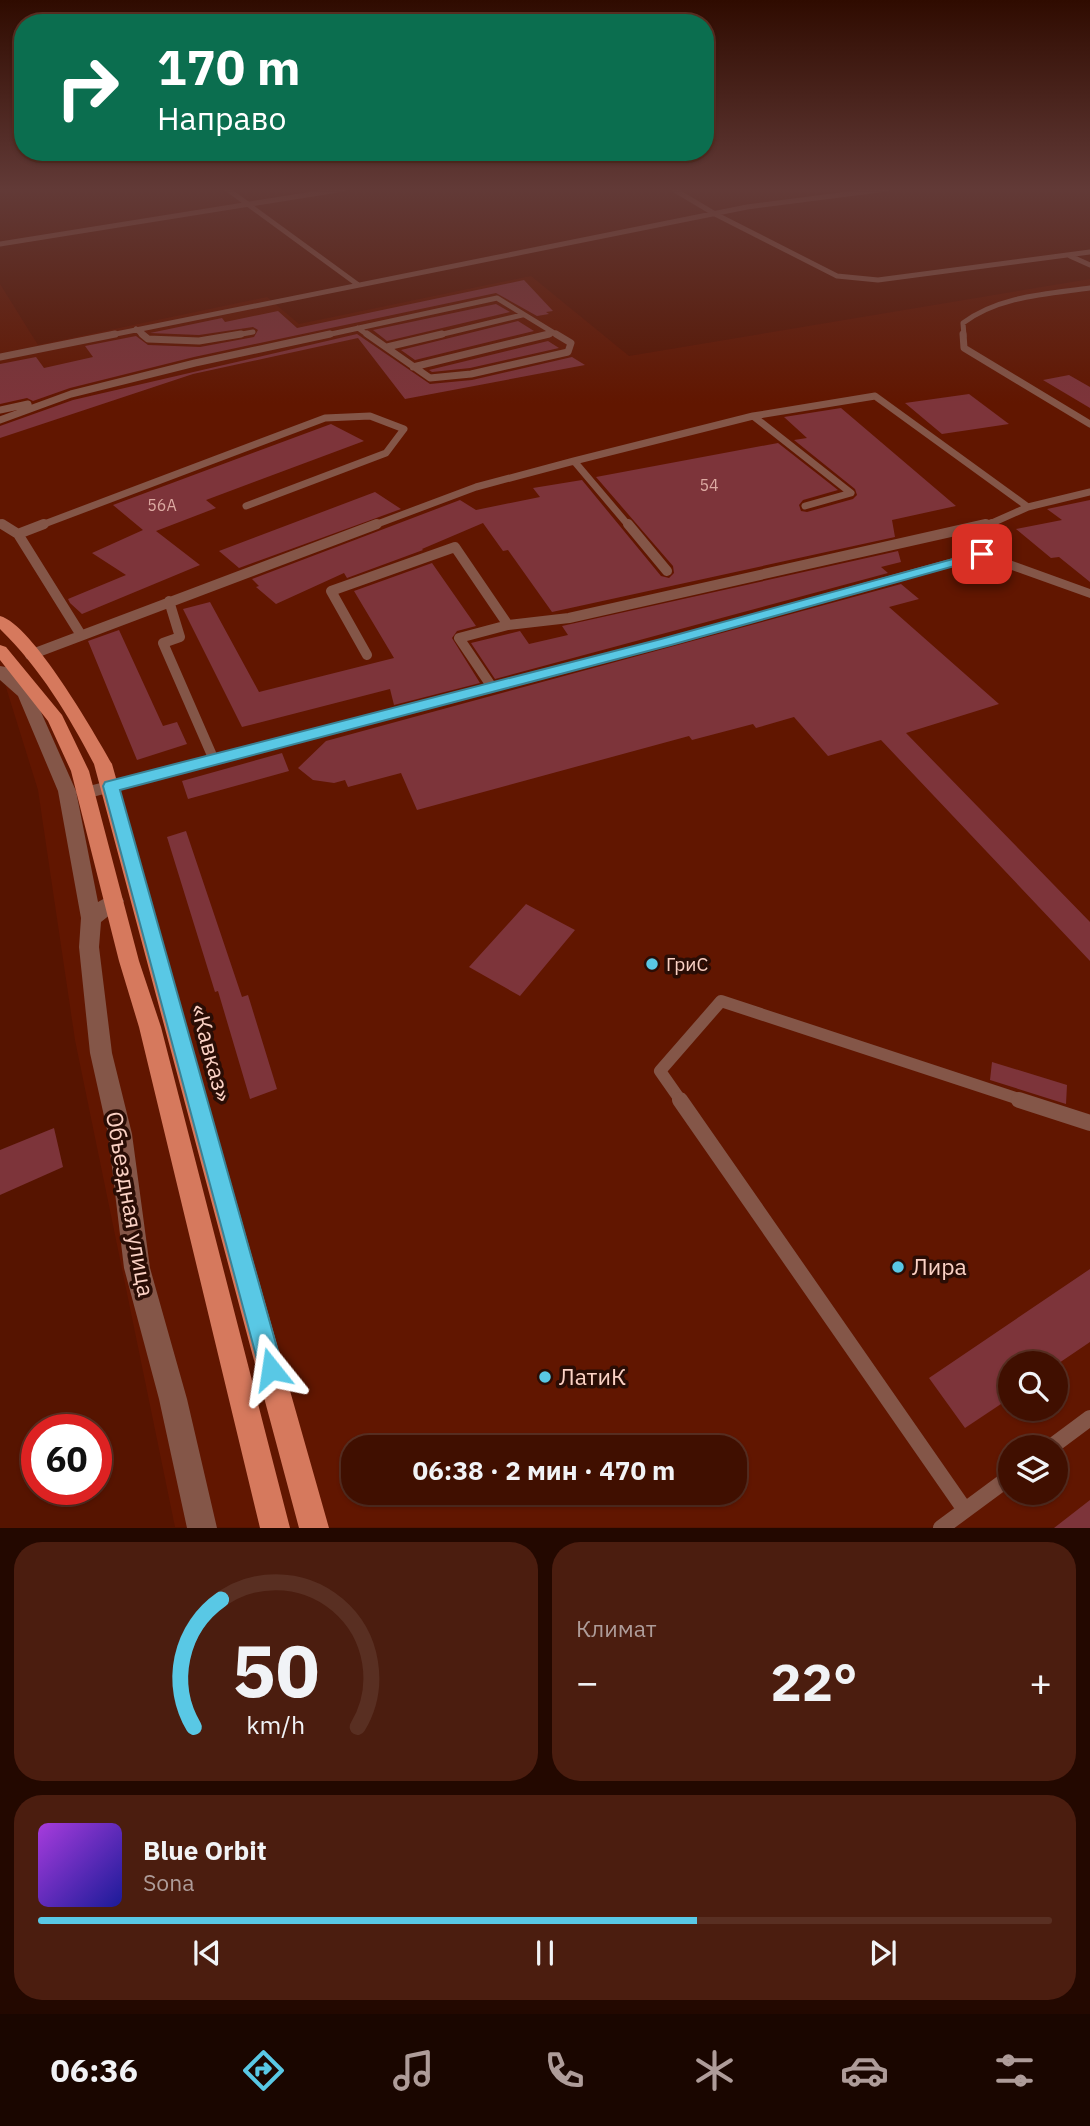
<!DOCTYPE html>
<html lang="ru">
<head>
<meta charset="utf-8">
<style>
  :root { --surface:#400f00; --page:#4b1d0f; --text:#f1f3f6; --muted:#ae9c99; --line:#592f22; --accent:#59c8e5 }
  body { margin:0; font-family:"IBM Plex Sans",sans-serif; background:var(--page); color:var(--text); height:100vh; display:flex; flex-direction:column; font-size:26px; white-space:nowrap }
  * { box-sizing:border-box; margin:0 }
  p { font-size:23px; color:var(--muted) }
  .icon { flex:none; width:38px; height:38px; fill:none; stroke:currentColor; stroke-width:2; stroke-linecap:round; stroke-linejoin:round }
  .map { position:relative; height:1528px; overflow:hidden }
  .panel { display:flex; flex-direction:column; gap:14px; padding:14px; background:#230800; flex:1 }
  .panel>* { flex:none }
  .banner { position:absolute; left:14px; top:14px; width:700px; height:147px; border-radius:28px; box-shadow:0 2px 5px #0004,0 0 0 2px var(--line); background:#0b6e4f; color:#fff; overflow:hidden }
  .tools { position:absolute; left:998px; top:1351px; display:grid; gap:14px }
  .tools a { display:grid; place-items:center; width:70px; height:70px; border-radius:50%; background:var(--surface); box-shadow:0 2px 5px #0004,0 0 0 2px var(--line); font-size:35px }
  .speed { position:absolute; left:21px; top:1414px; display:flex; gap:14px; font-size:35px; font-weight:700; text-align:center }
  .speed>* { display:grid; place-content:center; width:91px; height:91px; border-radius:50%; background:var(--surface); box-shadow:0 2px 5px #0004,0 0 0 2px var(--line); line-height:1 }
  .speed .limit { border:10px solid #d22; background:#fff; color:#111 }
  .pin { position:absolute; display:grid; place-items:center; width:60px; height:60px; color:#fff; margin:-30px; border-radius:14px; box-shadow:0 4px 10px #0006 }
  .me { position:absolute; width:77px; margin:-38px; rotate:345deg; stroke-linejoin:round; filter:drop-shadow(0 0 5px #0008) }
  .turn { display:flex; align-items:center; gap:24px; height:147px; padding:0 28px; font-size:32px }
  .turn .icon { width:91px; height:91px; stroke-width:2.5 }
  .turn b { display:block; font-size:49px; line-height:60px }
  .big { font-size:52px; font-weight:800; line-height:1.1 }
  .panel .card { flex:1; display:flex; flex-direction:column; justify-content:center; gap:10px; min-width:0; padding:0 24px; border-radius:28px; background:var(--page) }
  .panel .dial { align-items:center; gap:0 }
  .dial svg { height:182px; overflow:visible; fill:none; stroke:var(--line); stroke-width:7; stroke-linecap:round; text-anchor:middle }
  .dial text { fill:var(--text); stroke:none }
  .song { display:flex; align-items:center; gap:21px }
  .cover { width:84px; height:84px; border-radius:10px; background:linear-gradient(135deg,hsl(280 70% 55%),hsl(240 70% 35%)) }
  .played { height:7px; border-radius:4px; background:linear-gradient(90deg,var(--accent) 65%,var(--line) 65%) }
  .keys { display:flex; justify-content:space-around; direction:ltr }
  .heat { display:flex; justify-content:space-between; align-items:center; font-size:38px; direction:ltr }
  .panel .tiles { flex:1; display:grid; gap:14px; grid-template-columns:1fr 1fr }
  .card:last-child { grid-column:span 2 }
  .trip { position:absolute; left:341px; top:1435px; width:406px; height:70px; border-radius:28px; background:var(--surface); box-shadow:0 2px 5px #0004,0 0 0 2px var(--line); font-weight:800; line-height:70px; text-align:center }
  .tabs { display:flex; height:112px; justify-content:space-around; align-items:center; background:#1a0600; color:var(--muted) }
  .tabs .icon { width:49px; height:49px }
  .tabs .current { color:var(--accent) }
  .tabs b { font-size:32px; color:var(--text) }
  .map>svg:first-child { display:block }
</style>
</head>
<body>
<div class="map">
<svg width="1090" height="1528" viewBox="0 0 1090 1528">
  <rect width="100%" height="100%" fill="#561400"/>
  <!-- built -->
  <path fill="#611600" fill-rule="evenodd" d="M531,276L629,356L1090,279V1527H175L75,1040L38,790L0,668V284L38,345L267,297L299,324ZM1010,1363H1055V1409H1010ZM354,1447H735V1493H354ZM1010,1447H1055V1493H1010Z"/>
  <!-- building -->
  <path fill="#7d343a" d="M524,280L553,311L546,312L549,314L537,316L496,293L194,357L70,388L33,401L27,398L0,404V364L36,357L44,368L93,357L85,346L136,336L148,345L200,347L254,337L258,330L253,327L199,335L150,333L222,318L225,322L278,311L297,328Z
    M496,304L510,312L387,341L373,330Z
    M518,321L534,331L415,360L401,350Z
    M357,334L430,384L472,380L572,357L585,365L405,399L358,338L193,374L0,438V426L73,400Z
    M548,341L559,348L470,368L432,372L429,370Z
    M1069,375L1090,387V408L1043,380Z
    M969,394L1009,424L942,434L905,403Z
    M841,408L956,506L892,520L895,537L552,612L508,550L503,551L483,523L422,549L423,550L347,578L344,573L276,604L256,587L259,586L252,579L460,500L476,510L540,497L533,488L582,480L661,576L669,578L674,573L673,566L596,477L778,443L838,490L803,500L799,505L801,511L807,512L853,499L857,495L855,489L794,440L807,438L784,417Z
    M331,424L364,441L206,500L216,508L156,531L200,565L82,614L70,603L68,599L126,575L92,553L143,530L113,505Z
    M375,492L401,509L239,568L219,551Z
    M1090,500V582L1059,557L1051,558L1016,529L1062,520L1047,509Z
    M898,551L901,562L881,567L888,573L495,679L471,643L520,631L529,644L568,635L562,626Z
    M432,563L476,626L457,631L452,638L480,683L394,705L390,689L242,727L183,609L210,602L259,692L394,658L354,591Z
    M901,584L919,599L889,607L999,704L906,733L1090,922V961L881,740L828,756L794,717L756,728L753,724L692,740L689,736L417,810L401,773L348,787L345,780L334,783L313,780L298,768L326,741Z
    M119,630L163,726L177,722L187,744L137,760L88,641Z
    M282,753L289,771L188,799L182,781Z
    M186,831L242,997L248,995L277,1089L250,1099L218,991L215,992L167,837Z
    M526,904L575,930L520,996L469,967Z
    M992,1062L1067,1085L1066,1104L990,1080Z
    M54,1128L63,1167L0,1195V1150Z
    M1090,1269V1342L1059,1363H1010V1398L965,1428L929,1378Z
    M1090,1500V1528H1054Z"/>
  <g fill="none" stroke-linecap="round" stroke-linejoin="round">
    <!-- service-far4 -->
    <path stroke="#845648" stroke-width="5" d="M227,189L357,284
      M673,189L715,214L837,276L878,280L1090,252
      M0,244L344,189
      M1070,256L1090,265
      M358,328L369,336
      M136,329L144,336
      M106,336L747,207L887,189
      M231,336L253,332
      M322,336L497,298L559,336
      M435,336L522,315
      M542,336L553,333
      M964,336L963,323C999,296 1047,294 1090,288"/>
    <!-- service-far3 -->
    <path stroke="#845648" stroke-width="7" d="M142,334L148,339L199,341L241,334
      M367,334L430,378L471,374L568,352L571,343L556,334
      M963,334L964,348L1090,424
      M387,347L442,334
      M0,357L115,334
      M413,367L549,334
      M0,410L28,404
      M753,416L875,396L1028,507
      M0,420L71,394L195,363L330,334
      M0,523L5,526
      M992,523L1028,507L1090,492
      M39,526L325,418L370,416L404,429L386,453L246,506
      M372,526L476,487L574,461
      M629,526L574,461L753,416L851,493L805,506
      M978,526L992,523L991,526"/>
    <!-- service-far2 -->
    <path stroke="#845648" stroke-width="10" d="M2,524L18,534
      M44,524L18,534L81,635
      M628,524L667,571
      M982,554L992,524
      M169,601L180,637L163,643L214,760
      M508,625L569,618L986,524
      M30,655L377,524
      M367,655L331,591L455,547L508,625L459,638L492,687"/>
    <!-- service-far1 -->
    <path stroke="#845648" stroke-width="12" d="M681,1101L660,1071L721,1001L1025,1101"/>
    <!-- service -->
    <path stroke="#845648" stroke-width="16" d="M680,1100L965,1510
      M1019,1100L1090,1123
      M1051,1447L1090,1418
      M941,1528L1010,1477"/>
    <!-- minor -->
    <path fill="#845648" fill-rule="evenodd" d="M0,666L6,667L33,694L76,791L98,902L114,893L121,896L124,901L121,906L101,922L99,947L112,1053L132,1134L150,1268L187,1399L217,1528H187L159,1399L124,1268L108,1134L90,1053L79,947L81,918L58,791L18,696L0,680Z"/>
    <!-- tertiary -->
    <path fill="#845648" fill-rule="evenodd" d="M982,550L1090,589V598L981,559L671,645L85,799L79,797L76,793L79,789L85,787L661,639Z"/>
    <!-- primary -->
    <path fill="#d6795d" fill-rule="evenodd" d="M0,616C32,624 95,734 112,764L329,1528H299L94,764C69,716 40,668 0,629Z
      M0,645L6,647L62,715L89,771L139,961L161,1027L290,1528H260L139,1027L119,961L71,771L48,721L0,660Z"/>
  </g>
  <!-- sky -->
  <linearGradient id="sky" x2="0" y2="1"><stop stop-color="#2f0b00"/><stop offset="0.47" stop-color="#623a37"/><stop offset="1" stop-color="#623a37" stop-opacity="0"/></linearGradient>
  <rect width="1090" height="403" fill="url(#sky)"/>
  <!-- route -->
  <path fill="#59c8e5" stroke="#3a8295" stroke-width="2" d="M982,551L989,554L987,557L671,645L120,790L283,1369L279,1378L271,1381L262,1378L103,786L105,782L661,639Z"/>
  <!-- markers -->
  <g fill="#59c8e5" stroke="#2a0d05" stroke-width="2.5">
    <circle cx="652" cy="964" r="7"/>
    <circle cx="898" cy="1267" r="7"/>
    <circle cx="545" cy="1377" r="7"/>
  </g>
  <g text-anchor="middle" stroke-width="7" stroke-linejoin="round" paint-order="stroke">
    <!-- number labels -->
    <g font-size="16" fill="#dcaaa2">
      <text x="709" y="491">54</text>
      <text x="162" y="511">56А</text>
    </g>
    <!-- poi labels -->
    <g font-size="19" fill="#fcd2c5" stroke="#2a0d05" text-anchor="start">
      <text x="666" y="971">ГриС</text>
    </g>
    <!-- near-street labels -->
    <g font-size="23" fill="#fcd2c5" stroke="#2a0d05">
      <text transform="translate(211 1053) rotate(75)" y="8">«Кавказ»</text>
      <text transform="translate(130 1204) rotate(80)" y="8">Объездная улица</text>
    </g>
    <!-- near-poi labels -->
    <g font-size="23" fill="#fcd2c5" stroke="#2a0d05" text-anchor="start">
      <text x="912" y="1275">Лира</text>
      <text x="559" y="1385">ЛатиК</text>
    </g>
  </g>
</svg>
<div class="tools">
<a><svg class="icon" aria-label="search" viewBox="0 0 24 24"><circle cx="10" cy="10" r="6"/><path d="M15 15l6 6"/></svg></a>
<a><svg class="icon" aria-label="layers" viewBox="0 0 24 24"><path d="M12 4l9 5-9 5-9-5zM3 14l9 5 9-5"/></svg></a>
</div>
<div class="speed"><div class="limit">60</div></div>
<div class="pin" style="left:982px;top:554px;background:#d93025"><svg class="icon" aria-label="arrive" viewBox="0 0 24 24"><path d="M6 21V4h12l-3 4 3 4H6"/></svg></div>
<svg class="me" style="left:271px;top:1369px" viewBox="-20 -20 40 40"><path d="M0-17L14 15 0 8-14 15z" fill="#59c8e5" stroke="#fff" stroke-width="4"/></svg>
<div class="trip">06:38 · 2 мин · 470 m</div>
<div class="banner">
<div class="turn"><svg class="icon" aria-label="right" viewBox="0 0 24 24"><path d="M7 20v-9h11M14 6l5 5-5 5"/></svg><div><b>170 m</b>Направо</div></div>
</div>
</div>
<section class="panel">
<div class="tiles">
<div class="card dial"><svg viewBox="0 0 100 80">
<path d="M14 69A42 42 0 1 1 86 69"/>
<path d="M14 69A42 42 0 0 1 26 13" stroke="#59c8e5"/>
<text x="50" y="56" font-size="32" font-weight="700">50</text>
<text x="50" y="72" font-size="11">km/h</text>
</svg></div>
<div class="card"><p>Климат</p>
<div class="heat"><a>−</a><b class="big">22°</b><a>+</a></div>
</div>
<div class="card">
<div class="song"><i class="cover"></i><div><b>Blue Orbit</b><p>Sona</p></div></div>
<div class="played"></div>
<div class="keys"><svg class="icon" aria-label="previous" viewBox="0 0 24 24"><path d="M18 5L8 12l10 7zM5 5v14"/></svg><svg class="icon" aria-label="pause" viewBox="0 0 24 24"><path d="M8 5v14M16 5v14"/></svg><svg class="icon" aria-label="next" viewBox="0 0 24 24"><path d="M6 5l10 7-10 7zM19 5v14"/></svg></div>
</div>
</div>
</section>
<nav class="tabs">
<b>06:36</b>
<svg class="icon current" aria-label="directions" viewBox="0 0 24 24"><path d="M12 3l9 9-9 9-9-9zM9 14v-3h6M13 9l2 2-2 2"/></svg>
<svg class="icon" aria-label="music" viewBox="0 0 24 24"><path d="M9 18V5l10-2v13"/><circle cx="6" cy="18" r="3"/><circle cx="16" cy="16" r="3"/></svg>
<svg class="icon" aria-label="phone" viewBox="0 0 24 24"><path d="M5 4h4l2 5-3 2q2 4 5 5l2-3 5 2v4C11 20 4 13 5 4z"/></svg>
<svg class="icon" aria-label="climate" viewBox="0 0 24 24"><path d="M12 3v18M4 7l16 10M4 17L20 7"/></svg>
<svg class="icon" aria-label="car" viewBox="0 0 24 24"><path d="M5 17H2v-5l4-1 3-4h7l3 4 3 1v5h-3M9 17h6M6 11h13"/><circle cx="7" cy="17" r="2"/><circle cx="17" cy="17" r="2"/></svg>
<svg class="icon" aria-label="filters" viewBox="0 0 24 24"><path d="M4 7h16M4 17h16"/><circle cx="9" cy="7" r="2"/><circle cx="15" cy="17" r="2"/></svg>
</nav>
</body>
</html>
